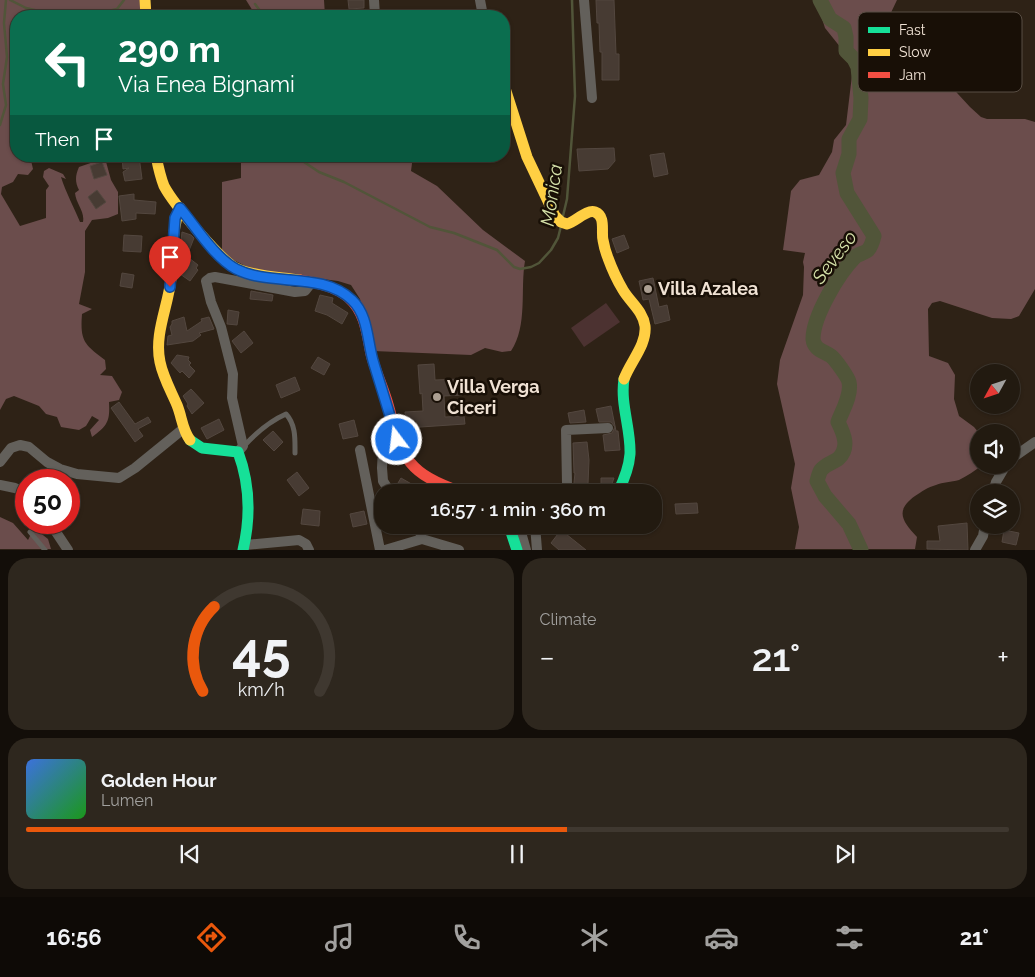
<!DOCTYPE html>
<html lang="en">
<head>
<meta charset="utf-8">
<style>
  :root { --surface:#221a10; --page:#2e271e; --text:#f1f3f6; --muted:#a2a19f; --line:#3f3830; --accent:#ea580c }
  body { margin:0; font-family:Raleway,sans-serif; background:var(--page); color:var(--text); height:100vh; display:flex; flex-direction:column; font-size:19px; white-space:nowrap }
  * { box-sizing:border-box; margin:0 }
  p { font-size:16px; color:var(--muted) }
  .icon { flex:none; width:28px; height:28px; fill:none; stroke:currentColor; stroke-width:2; stroke-linecap:round; stroke-linejoin:round }
  .map { position:relative; height:550px; overflow:hidden }
  .details { display:flex; flex-direction:column; gap:8px; padding:8px; background:#130e09; flex:1 }
  .details>* { flex:none }
  .banner { position:absolute; left:10px; top:10px; width:500px; height:152px; border-radius:20px; box-shadow:0 1px 4px #0004,0 0 0 1px var(--line); background:#0b6e4f; color:#fff; overflow:hidden }
  .needle { width:32px; rotate:230deg }
  .buttons { position:absolute; left:970px; top:364px; display:grid; gap:10px }
  .buttons a { display:grid; place-items:center; width:50px; height:50px; border-radius:50%; background:var(--surface); box-shadow:0 1px 4px #0004,0 0 0 1px var(--line); font-size:25px }
  .speed { position:absolute; left:15px; top:469px; display:flex; gap:10px; font-size:25px; font-weight:700; text-align:center }
  .speed>* { display:grid; place-content:center; width:65px; height:65px; border-radius:50%; background:var(--surface); box-shadow:0 1px 4px #0004,0 0 0 1px var(--line); line-height:1 }
  .speed .limit { border:8px solid #d22; background:#fff; color:#111 }
  .pin { position:absolute; display:grid; place-items:center; width:42px; height:42px; color:#fff; margin:-51px -21px; border-radius:50% 50% 50% 0; rotate:-45deg; box-shadow:0 0 5px #0007 }
  .pin .icon { rotate:45deg }
  .me { position:absolute; width:55px; margin:-28px; rotate:345deg; stroke-linejoin:round; filter:drop-shadow(0 0 4px #0008) }
  .turn { display:flex; align-items:center; gap:18px; height:105px; padding:0 25px; font-size:22px }
  .turn .icon { width:65px; height:65px; stroke-width:2.5 }
  .turn b { display:block; font-size:35px; line-height:42px }
  .then { display:flex; align-items:center; height:48px; padding:0 25px; background:#0003; gap:10px; font-size:19px }
  .big { font-size:38px; font-weight:600; line-height:1.1 }
  .details .card { flex:1; display:flex; flex-direction:column; justify-content:center; gap:8px; min-width:0; padding:0 18px; border-radius:20px; background:var(--page) }
  .details .dial { align-items:center; gap:0 }
  .dial svg { height:130px; overflow:visible; fill:none; stroke:var(--line); stroke-width:7; stroke-linecap:round; text-anchor:middle }
  .dial text { fill:var(--text); stroke:none }
  .song { display:flex; align-items:center; gap:15px }
  .cover { width:60px; height:60px; border-radius:8px; background:linear-gradient(135deg,hsl(220 70% 55%),hsl(120 70% 35%)) }
  .played { height:5px; border-radius:2px; background:linear-gradient(90deg,var(--accent) 55%,var(--line) 55%) }
  .keys { display:flex; justify-content:space-around; direction:ltr }
  .heat { display:flex; justify-content:space-between; align-items:center; font-size:28px; direction:ltr }
  .details .tiles { flex:1; display:grid; gap:8px; grid-template-columns:1fr 1fr }
  .card:last-child { grid-column:span 2 }
  .trip { position:absolute; left:374px; top:484px; width:288px; height:50px; border-radius:20px; background:var(--surface); box-shadow:0 1px 4px #0004,0 0 0 1px var(--line); font-weight:600; line-height:50px; text-align:center }
  .tabs { display:flex; height:80px; justify-content:space-around; align-items:center; background:#0e0a06; color:var(--muted) }
  .tabs .icon { width:35px; height:35px }
  .tabs .current { color:var(--accent) }
  .tabs b { font-size:22px; color:var(--text) }
  .map>svg:first-child { display:block }
</style>
</head>
<body>
<div class="map">
<svg width="1035" height="550" viewBox="0 0 1035 550">
  <rect width="100%" height="100%" fill="#2e2216"/>
  <!-- green -->
  <path fill="#4c3231" d="M606,303L620,322L584,347L571,328Z"/>
  <!-- forest -->
  <path fill="#6b4d4c" d="M0,0H141L142,16H16V156H30L33,169L28,175L18,174L13,182L2,187L1,194L20,226L46,218V190L49,186L43,177L44,171L49,168L63,174L66,179L61,177C66,193 74,207 80,222H83C85,211 76,204 75,193L79,190C75,182 75,176 79,167L105,158L111,180L118,192V214L108,218L92,220L85,231V272L79,304L92,309L82,314C80,341 84,344 105,360L106,369L100,375L112,376L122,392L119,400L109,402C110,421 108,425 92,437L90,430L99,420L92,416L86,426L79,430L61,427L57,417L46,414L39,406L14,396L6,399L0,410Z
    M246,0H324L325,16H256Z
    M816,0H897L887,21L927,65L946,81L970,107L981,117L987,119H1025L1035,122V289L1019,316L1011,319L992,318L940,301L932,303L928,309L929,356L948,363L955,375L954,399L959,416L974,427L979,433V465H982C975,471 967,476 959,480C951,482 943,482 936,485C928,487 921,492 915,496C894,511 903,522 917,537L915,549H795L799,527L791,488L795,464L777,384L780,360L803,295L804,267L803,262L805,253L783,250L791,191L800,180L819,175L832,152L834,140L846,125L853,67V63L825,28Z
    M241,156H413L411,171L437,186L483,230L525,261C520,289 528,326 511,351L502,352L485,348L471,355L373,351L360,299L351,285L338,281L253,270L222,254V182L241,178Z
    M0,517L13,523L28,540L34,528L48,539L51,549H0Z"/>
  <g fill="none" stroke-linecap="round" stroke-linejoin="round">
    <!-- stream -->
    <path stroke="#515539" stroke-width="2.5" d="M10,0L26,8L60,16
      M255,4L264,16
      M72,16L100,13L117,9L124,0
      M0,125L6,105L3,84L7,57L4,23L6,0
      M295,156L319,172L344,182L430,227L454,233L497,250L514,267L520,269L531,267L539,263L551,250L558,238L561,226
      M563,216L567,199L575,96L572,0"/>
    <!-- river -->
    <path stroke="#515539" stroke-width="15" d="M820,0L830,19L844,28L846,37V51L854,59L858,67L861,98L860,119L849,139V154L843,173L847,193L874,236C873,240 871,247 868,250C865,253 858,254 855,257C839,273 813,316 813,339C814,350 824,351 831,356C835,359 848,377 849,382C852,395 842,411 838,422C844,434 850,448 838,459C832,463 826,464 821,470C819,473 818,478 817,481L825,496L849,524L861,550"/>
  </g>
  <!-- building -->
  <path fill="#473b33" stroke="#53473f" d="M348,0H364V8L349,9Z
    M596,0H614L616,54H619V80H602V52H600L599,23H597Z
    M614,148L615,161L608,169L579,171L577,149Z
    M664,153L668,174L654,177L650,155Z
    M122,156H139L142,179L125,181L123,172L129,168L123,169Z
    M102,162L107,175L94,179L90,166Z
    M97,190L106,202L96,209L88,197Z
    M134,194V200L156,202L155,214L136,213V219L122,221L119,196Z
    M182,232L191,235L194,238L183,266L189,258L198,265L196,268L198,270L190,281L180,274L183,243L181,242Z
    M124,235L142,236L141,252L123,251Z
    M624,235L629,248L617,253L612,239Z
    M122,273L134,275L132,288L120,286Z
    M653,278L659,307L667,305L670,320L655,324L649,299L643,300L639,281Z
    M251,291L273,295L272,301L250,299Z
    M320,295L333,298L332,303L348,313L342,324L327,315L315,311Z
    M228,310L239,312L237,325L227,324Z
    M184,317L187,331L202,321L201,319L209,317L214,329L199,333L201,335L193,341L167,345L168,336L172,335L170,327L172,324V321Z
    M244,331L253,343L241,353L232,341Z
    M177,355L189,357L188,360L191,363L189,365L195,371L189,378L182,371L180,373L171,363Z
    M318,357L330,364L324,375L311,368Z
    M434,364L435,380L461,379L462,395L444,396L445,417L464,416L465,424L406,428L405,412L423,411L422,393L420,394L418,365Z
    M295,377L300,390L281,398L276,385Z
    M191,389L204,403L192,414L187,406L188,404L183,396Z
    M119,402L135,424L148,417L151,422L138,429L143,436L135,442L111,408Z
    M611,406L616,431H618L620,450L605,451L603,435L612,433L615,427L611,422H599L596,409Z
    M584,410L586,422L570,423L568,413Z
    M219,419L224,430L207,439L201,428Z
    M354,420L358,436L343,439L339,424Z
    M273,431L283,442L274,451L263,440Z
    M587,442L589,460L588,484L601,485V478H614L609,492H573L575,473H574L573,443Z
    M297,472L309,488L299,496L287,480Z
    M401,478L415,486L411,492H397L395,488Z
    M697,503L698,513L676,514L675,504Z
    M303,509L320,511L319,526L301,524Z
    M364,511L367,524L353,527L350,514Z
    M967,523L968,550L927,549V541H940L938,526Z
    M561,530L586,550H559L551,543Z
    M1004,530L1019,533L1016,545L1002,542Z"/>
  <g fill="none" stroke-linecap="round" stroke-linejoin="round">
    <!-- lane -->
    <path stroke="#63605b" stroke-width="5" d="M244,446C256,433 270,421 286,414C296,425 295,439 295,453
      M30,532L45,550"/>
    <!-- street -->
    <path stroke="#63605b" stroke-width="10" d="M374,0L375,16
      M480,0L483,16
      M584,0L592,98
      M360,450L380,550
      M238,452L243,446L232,398L233,374L221,327L211,302L206,281L210,278L215,277L295,292L305,291L312,282
      M1011,459L1035,442
      M0,462L11,448L20,445L29,447L47,462L60,469L77,474L119,478L135,468L183,429
      M0,485L15,488L26,493
      M390,492L383,481L382,468L384,427L391,417
      M565,492L567,484L566,430L608,428
      M993,492L996,482L1006,465
      M52,522L54,529L68,550
      M519,525L526,550
      M535,525L537,550
      M422,539L459,550
      M245,545L299,540L306,544L309,550
      M385,550L422,539L418,525
      M975,550L983,536L985,525"/>
    <!-- fast -->
    <path stroke="#16e098" stroke-width="11" d="M190,440L202,448L238,452C250,484 251,516 243,550
      M618,492C624,480 629,467 630,454C631,429 620,404 624,379
      M505,525L511,532L517,550"/>
    <!-- slow -->
    <path stroke="#ffcf43" stroke-width="11" d="M145,0L146,16
      M504,85L527,157L555,216L561,222L567,224C575,222 587,209 595,212C606,216 601,232 603,240C604,246 606,253 608,258C612,269 617,280 623,290C630,302 643,311 645,326C647,345 630,362 624,379
      M156,156C158,166 160,176 164,186C173,203 222,263 238,269C257,277 280,277 300,280
      M180,208C171,232 173,255 171,279C168,307 154,334 160,362C163,377 171,391 177,405C182,417 182,429 190,440"/>
    <!-- jam -->
    <path stroke="#f24e42" stroke-width="11" d="M300,280C317,283 336,286 349,298C365,312 367,334 371,354C375,370 382,385 387,401C403,456 402,471 461,492"/>
  </g>
  <g fill="none" stroke-linecap="round" stroke-linejoin="round">
    <defs>
      <path id="route" d="M170,287L175,218L180,208C196,227 214,257 236,269C271,287 322,271 352,300C369,316 367,343 374,364C382,390 390,415 397,440"/>
    </defs>
    <!-- route casing -->
    <use href="#route" stroke="#114b97" stroke-width="12"/>
    <!-- route -->
    <use href="#route" stroke="#1a73e8" stroke-width="9"/>
  </g>
  <!-- markers -->
  <g fill="#ac9f92" stroke="#180f06" stroke-width="2">
    <circle cx="648" cy="289" r="5"/>
    <circle cx="437" cy="397" r="5"/>
  </g>
  <g text-anchor="middle" stroke-width="5" stroke-linejoin="round" paint-order="stroke">
    <!-- poi labels -->
    <g font-size="18" font-weight="bold" fill="#f0e2d4" stroke="#180f06" text-anchor="start">
      <text x="658" y="295">Villa Azalea</text>
      <text x="447" y="393">Villa Verga<tspan x="447" dy="21">Ciceri</tspan></text>
    </g>
    <!-- water labels -->
    <g font-size="19" font-style="italic" fill="#d5e1a9" stroke="#180f06">
      <text transform="translate(551 195) rotate(-82)" y="7">Monica</text>
      <text transform="translate(834 257) rotate(-53)" y="7">Seveso</text>
    </g>
  </g>
  <!-- legend -->
  <rect x="858" y="12" width="164" height="80" rx="8" fill="#180f06" stroke="#594e44" stroke-width="1"/>
  <rect x="868" y="27" width="22" height="6" fill="#16e098"/>
  <rect x="868" y="49" width="22" height="7" fill="#ffcf43"/>
  <rect x="868" y="72" width="22" height="6" fill="#f24e42"/>
  <g font-size="14" fill="#f0e2d4">
    <text x="899" y="35">Fast</text>
    <text x="899" y="57">Slow</text>
    <text x="899" y="80">Jam</text>
  </g>
</svg>
<div class="buttons">
<a><svg class="needle" viewBox="-14 -14 28 28"><path d="M0-13l5 13h-10z" fill="#e53935"/><path d="M0 13l5-13h-10z" fill="#a2a19f"/></svg></a>
<a><svg class="icon" aria-label="sound" viewBox="0 0 24 24"><path d="M4 9h4l5-4v14l-5-4H4zM17 9q2 3 0 6"/></svg></a>
<a><svg class="icon" aria-label="layers" viewBox="0 0 24 24"><path d="M12 4l9 5-9 5-9-5zM3 14l9 5 9-5"/></svg></a>
</div>
<div class="speed"><div class="limit">50</div></div>
<div class="pin" style="left:170px;top:287px;background:#d93025"><svg class="icon" aria-label="arrive" viewBox="0 0 24 24"><path d="M6 21V4h12l-3 4 3 4H6"/></svg></div>
<svg class="me" style="left:397px;top:440px" viewBox="-20 -20 40 40"><circle r="17" fill="#1a73e8" stroke="#fff" stroke-width="3"/><path d="M0-11L8 9 0 5-8 9z" fill="#fff"/></svg>
<div class="trip">16:57 · 1 min · 360 m</div>
<div class="banner">
<div class="turn"><svg class="icon" aria-label="left" viewBox="0 0 24 24"><path d="M17 20v-9H6M10 6l-5 5 5 5"/></svg><div><b>290 m</b>Via Enea Bignami</div></div>
<div class="then">Then<svg class="icon" aria-label="arrive" viewBox="0 0 24 24"><path d="M6 21V4h12l-3 4 3 4H6"/></svg></div>
</div>
</div>
<section class="details">
<div class="tiles">
<div class="card dial"><svg viewBox="0 0 100 80">
<path d="M14 69A42 42 0 1 1 86 69"/>
<path d="M14 69A42 42 0 0 1 21 17" stroke="#ea580c"/>
<text x="50" y="56" font-size="32" font-weight="700">45</text>
<text x="50" y="72" font-size="11">km/h</text>
</svg></div>
<div class="card"><p>Climate</p>
<div class="heat"><a>−</a><b class="big">21°</b><a>+</a></div>
</div>
<div class="card">
<div class="song"><i class="cover"></i><div><b>Golden Hour</b><p>Lumen</p></div></div>
<div class="played"></div>
<div class="keys"><svg class="icon" aria-label="previous" viewBox="0 0 24 24"><path d="M18 5L8 12l10 7zM5 5v14"/></svg><svg class="icon" aria-label="pause" viewBox="0 0 24 24"><path d="M8 5v14M16 5v14"/></svg><svg class="icon" aria-label="next" viewBox="0 0 24 24"><path d="M6 5l10 7-10 7zM19 5v14"/></svg></div>
</div>
</div>
</section>
<nav class="tabs">
<b>16:56</b>
<svg class="icon current" aria-label="directions" viewBox="0 0 24 24"><path d="M12 3l9 9-9 9-9-9zM9 14v-3h6M13 9l2 2-2 2"/></svg>
<svg class="icon" aria-label="music" viewBox="0 0 24 24"><path d="M9 18V5l10-2v13"/><circle cx="6" cy="18" r="3"/><circle cx="16" cy="16" r="3"/></svg>
<svg class="icon" aria-label="phone" viewBox="0 0 24 24"><path d="M5 4h4l2 5-3 2q2 4 5 5l2-3 5 2v4C11 20 4 13 5 4z"/></svg>
<svg class="icon" aria-label="climate" viewBox="0 0 24 24"><path d="M12 3v18M4 7l16 10M4 17L20 7"/></svg>
<svg class="icon" aria-label="car" viewBox="0 0 24 24"><path d="M5 17H2v-5l4-1 3-4h7l3 4 3 1v5h-3M9 17h6M6 11h13"/><circle cx="7" cy="17" r="2"/><circle cx="17" cy="17" r="2"/></svg>
<svg class="icon" aria-label="filters" viewBox="0 0 24 24"><path d="M4 7h16M4 17h16"/><circle cx="9" cy="7" r="2"/><circle cx="15" cy="17" r="2"/></svg>
<b>21°</b>
</nav>
</body>
</html>
